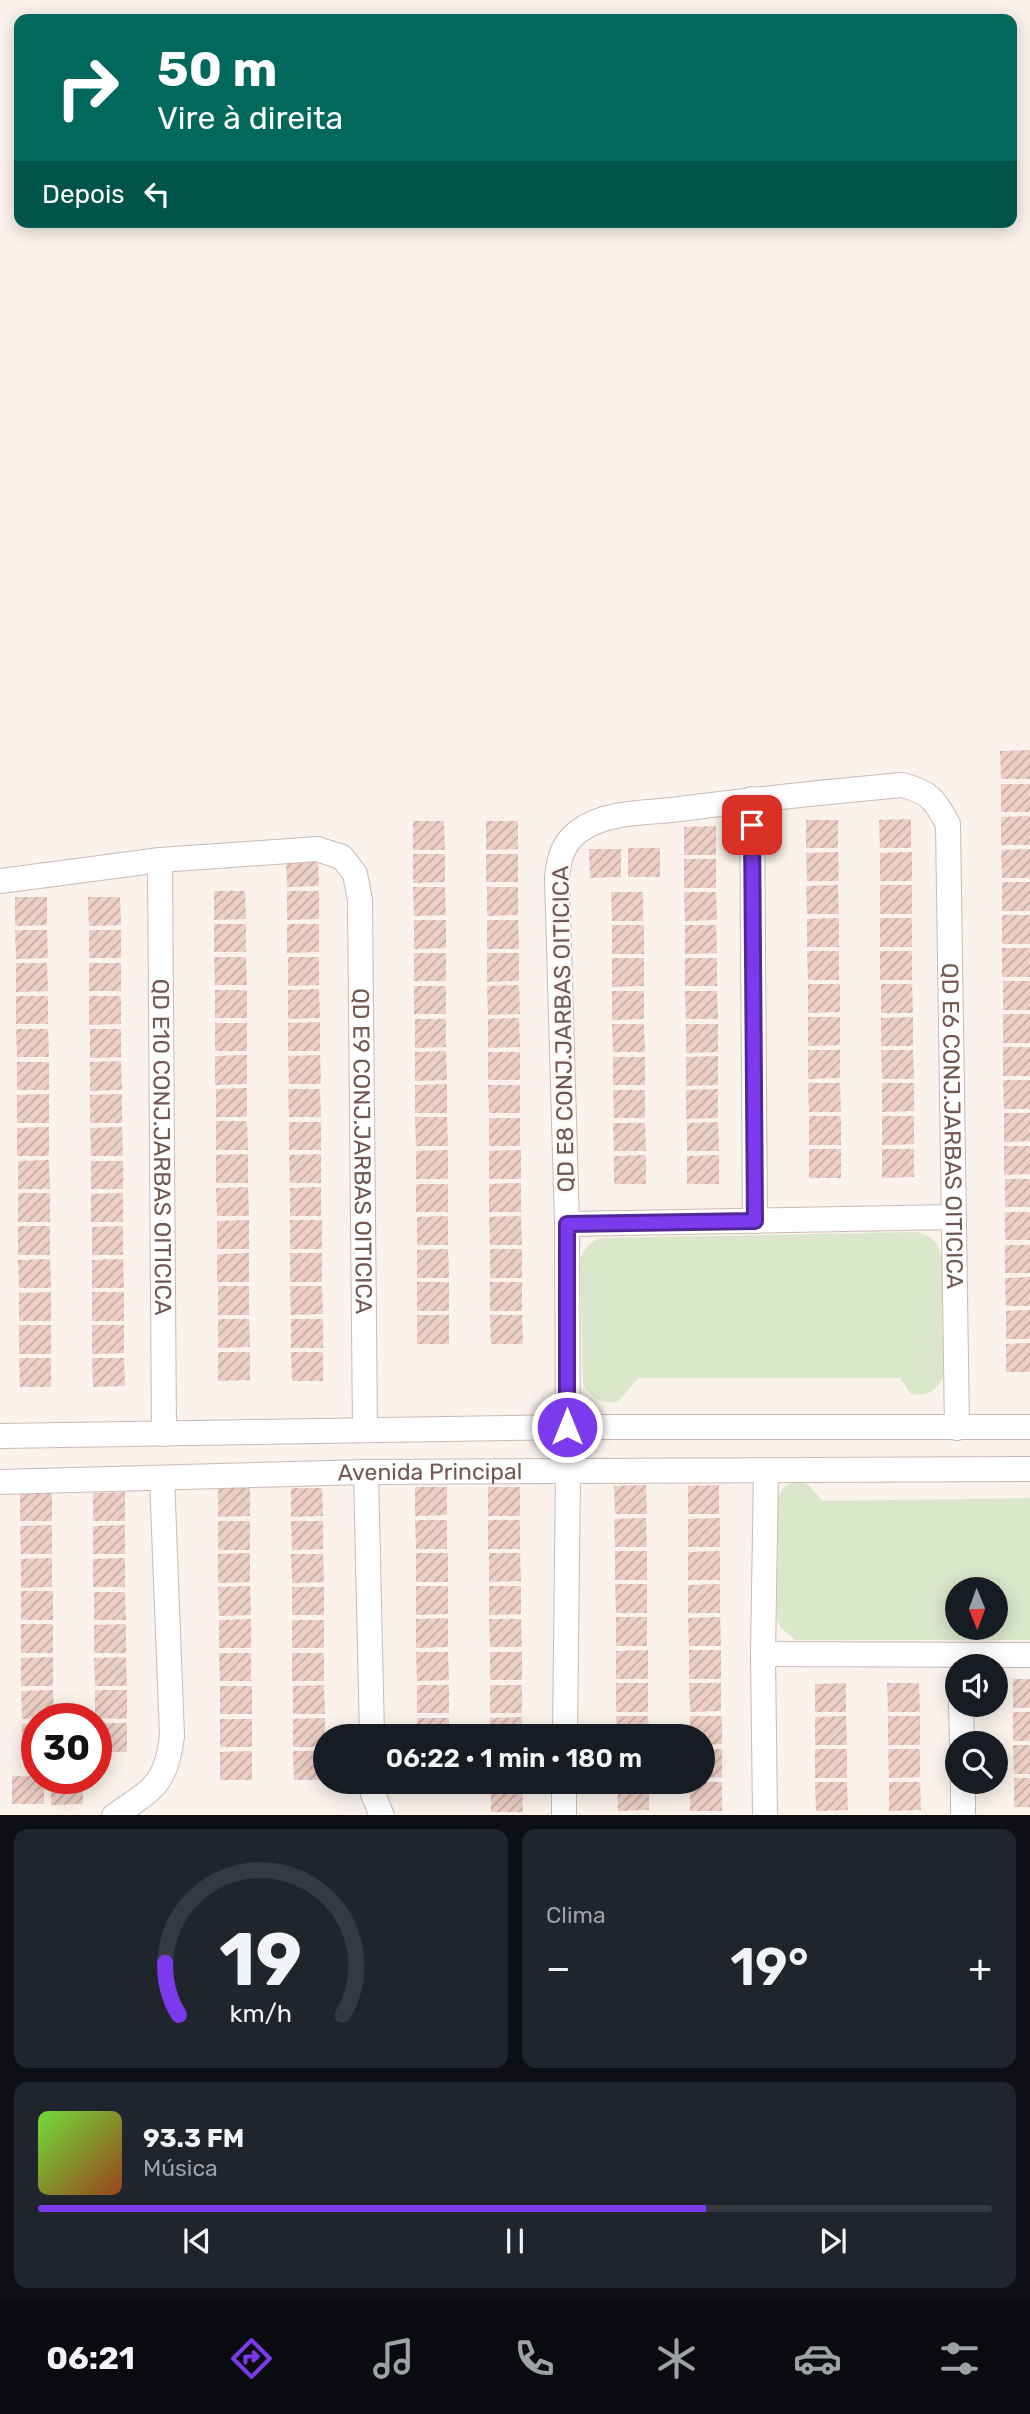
<!DOCTYPE html>
<html lang="pt">
<head>
<meta charset="utf-8">
<style>
  :root { --surface:#171b24; --page:#20242c; --text:#f1f3f6; --muted:#9ea1a6; --line:#363941; --accent:#7c3aed }
  body { margin:0; font-family:Rubik,sans-serif; background:var(--page); color:var(--text); height:100vh; display:flex; flex-direction:column; font-size:26px; white-space:nowrap }
  * { box-sizing:border-box; margin:0 }
  p { font-size:23px; color:var(--muted) }
  .icon { flex:none; width:38px; height:38px; fill:none; stroke:currentColor; stroke-width:2; stroke-linecap:round; stroke-linejoin:round }
  .map { position:relative; height:1815px; overflow:hidden }
  .drawer { display:flex; flex-direction:column; gap:14px; padding:14px; background:#0d0f14; flex:1 }
  .drawer>* { flex:none }
  .top-card { position:absolute; left:14px; top:14px; width:1003px; height:214px; border-radius:14px; box-shadow:0 4px 18px #0003; background:#00695c; color:#fff; overflow:hidden }
  .needle { width:46px; rotate:179deg }
  .tools { position:absolute; left:945px; top:1577px; display:grid; gap:14px }
  .tools a { display:grid; place-items:center; width:63px; height:63px; border-radius:50%; background:var(--surface); box-shadow:0 4px 18px #0003; font-size:35px }
  .speed { position:absolute; left:21px; top:1703px; display:flex; gap:14px; font-size:35px; font-weight:700; text-align:center }
  .speed>* { display:grid; place-content:center; width:91px; height:91px; border-radius:50%; background:var(--surface); box-shadow:0 4px 18px #0003; line-height:1 }
  .speed .limit { border:10px solid #d22; background:#fff; color:#111 }
  .pin { position:absolute; display:grid; place-items:center; width:60px; height:60px; color:#fff; margin:-30px; border-radius:14px; box-shadow:0 4px 10px #0006 }
  .me { position:absolute; width:77px; margin:-38px; rotate:0deg; stroke-linejoin:round; filter:drop-shadow(0 0 5px #0008) }
  .turn { display:flex; align-items:center; gap:24px; height:147px; padding:0 28px; font-size:32px }
  .turn .icon { width:91px; height:91px; stroke-width:2.5 }
  .turn b { display:block; font-size:49px; line-height:60px }
  .then { display:flex; align-items:center; height:66px; padding:0 28px; background:#0003; gap:14px; font-size:26px }
  .big { font-size:52px; font-weight:600; line-height:1.1 }
  .drawer .widget { flex:1; display:flex; flex-direction:column; justify-content:center; gap:10px; min-width:0; padding:0 24px; border-radius:14px; background:var(--page) }
  .drawer .dial { align-items:center; gap:0 }
  .dial svg { height:182px; overflow:visible; fill:none; stroke:var(--line); stroke-width:7; stroke-linecap:round; text-anchor:middle }
  .dial text { fill:var(--text); stroke:none }
  .song { display:flex; align-items:center; gap:21px }
  .cover { width:84px; height:84px; border-radius:10px; background:linear-gradient(135deg,hsl(100 70% 55%),hsl(20 70% 35%)) }
  .played { height:7px; border-radius:4px; background:linear-gradient(90deg,var(--accent) 70%,var(--line) 70%) }
  .keys { display:flex; justify-content:space-around; direction:ltr }
  .heat { display:flex; justify-content:space-between; align-items:center; font-size:38px; direction:ltr }
  .drawer .tiles { flex:1; display:grid; gap:14px; grid-template-columns:1fr 1fr }
  .widget:last-child { grid-column:span 2 }
  .trip { position:absolute; left:313px; top:1724px; width:402px; height:70px; border-radius:35px; background:var(--surface); box-shadow:0 4px 18px #0003; font-weight:600; line-height:70px; text-align:center }
  .tab-bar { display:flex; height:112px; justify-content:space-around; align-items:center; background:#090b0e; color:var(--muted) }
  .tab-bar .icon { width:49px; height:49px }
  .tab-bar .selected { color:var(--accent) }
  .tab-bar b { font-size:32px; color:var(--text) }
  .map>svg:first-child { display:block }
</style>
</head>
<body>
<div class="map">
<svg width="1030" height="1816" viewBox="0 0 1030 1816">
  <defs>
    <pattern id="building-hatch" width="6" height="6" patternUnits="userSpaceOnUse" patternTransform="scale(1.75)"><rect width="6" height="6" fill="#edcfc6"/><path d="M-1 1l2-2M0 6l6-6M5 7l2-2" fill="none" stroke="#c4aba3"/></pattern>
  </defs>
  <rect width="100%" height="100%" fill="#faf2eb"/>
  <!-- green -->
  <path fill="#dae7cb" fill-rule="evenodd" d="M917,1232C933,1236 940,1245 942,1261L943,1377C937,1391 927,1397 911,1394L900,1378H638L618,1402C602,1404 591,1398 583,1384L580,1260C584,1249 589,1243 600,1238Z
    M801,1482L807,1484L823,1501L1030,1498V1640H796L781,1628L777,1619L778,1499C781,1487 788,1482 801,1482ZM957,1589H996V1628H957Z"/>
  <!-- building -->
  <path fill="url(#building-hatch)" d="M1030,750V779H1001L1000,751Z
    M1001,784H1030V812H1001Z
    M1030,816V845H1001V817Z
    M911,819V848H880L879,820Z
    M806,820H838V848H806Z
    M413,821H444L445,850H413Z
    M486,821H518V849L486,850Z
    M716,826V855H684V827Z
    M628,848H660V877H628Z
    M589,849H621V877L590,878Z
    M1030,849V878H1002L1001,850Z
    M838,852L839,881H807L806,853Z
    M912,852V881H880V853Z
    M413,854H445V882L413,883Z
    M486,854H518V882H486Z
    M286,858H318L319,886L287,887Z
    M684,859H716V888H684Z
    M1002,882H1030V911H1002Z
    M838,885L839,914H807L806,886Z
    M880,885H912V914H880Z
    M413,887H445L446,915L414,916Z
    M487,887H518V915L487,916Z
    M214,891H245L246,919L214,920Z
    M287,891H319V919L287,920Z
    M611,892H643V921H612Z
    M684,892H716L717,920L685,921Z
    M15,897H47V925L15,926Z
    M88,897H120L121,925L89,926Z
    M1002,915H1030V944H1002Z
    M839,918V947H807V919Z
    M880,918H912V947H880Z
    M414,920H446V948L414,949Z
    M487,920H518L519,949H487Z
    M214,924H246V952H214Z
    M287,924H319V952L287,953Z
    M612,925H644V954H612Z
    M685,925H716L717,953L685,954Z
    M15,930H47L48,958L16,959Z
    M89,930H121V958H89Z
    M1002,948H1030V977H1002Z
    M807,951H839V980H808Z
    M880,951H912V980H880Z
    M414,953H446V981H414Z
    M487,953H519V981L487,982Z
    M214,957H246L247,985H215Z
    M288,957H319V985L288,986Z
    M612,958H644V986L612,987Z
    M685,958H717V986H685Z
    M16,963H47L48,991L16,992Z
    M89,963H121V991H89Z
    M1003,981H1030V1010H1003Z
    M808,984H840V1012L808,1013Z
    M881,984H912L913,1013H881Z
    M519,985L520,1014L488,1015L487,986Z
    M414,986H446V1014H414Z
    M319,989L320,1018L288,1019V990Z
    M215,990H247V1018H215Z
    M612,991H644V1019L612,1020Z
    M685,991H717L718,1019H686Z
    M16,996H48V1024H16Z
    M89,996H121V1024L89,1025Z
    M1003,1014H1030V1043H1003Z
    M808,1017H840V1045L808,1046Z
    M913,1017V1046H881V1018Z
    M519,1018L520,1047L488,1048V1019Z
    M415,1019H446V1047L415,1048Z
    M320,1022V1051H288V1023Z
    M215,1023H247V1051H215Z
    M612,1024H644L645,1052H613Z
    M686,1024H718V1052L686,1053Z
    M16,1029H48L49,1057H17Z
    M90,1029H121V1057L90,1058Z
    M1003,1047H1030V1076H1003Z
    M808,1050H840V1078L808,1079Z
    M881,1050H913L914,1079H882Z
    M446,1051L447,1080L415,1081V1052Z
    M488,1052H520V1080H488Z
    M247,1055V1084L215,1085V1056Z
    M320,1055L321,1084H289L288,1056Z
    M718,1056V1085L686,1086V1057Z
    M613,1057H645V1085H613Z
    M121,1061L122,1090L90,1091V1062Z
    M17,1062H49V1090H17Z
    M1003,1080H1030V1109H1004Z
    M808,1083H840L841,1112H809Z
    M882,1083H914V1111L882,1112Z
    M447,1084V1113H415V1085Z
    M488,1085H520V1113H489Z
    M247,1088V1117H216V1089Z
    M288,1089H320L321,1117H289Z
    M718,1089V1118L686,1119V1090Z
    M613,1090H645V1118H614Z
    M49,1094V1123H17V1095Z
    M122,1094V1123H90V1095Z
    M1004,1113H1030V1141L1004,1142Z
    M809,1116H841V1145H809Z
    M882,1116H914V1144L882,1145Z
    M415,1117H447L448,1146H416Z
    M489,1118H520V1146H489Z
    M216,1121H247L248,1150H216Z
    M289,1122H321V1150H289Z
    M718,1122L719,1151H687V1123Z
    M613,1123H645L646,1151H614Z
    M49,1127V1156H17V1128Z
    M122,1127L123,1156H91L90,1128Z
    M1004,1146H1030V1174L1004,1175Z
    M809,1149H841V1178H809Z
    M882,1149H914V1177L882,1178Z
    M448,1150V1179H416V1151Z
    M521,1150V1179H489V1151Z
    M248,1154V1183H216V1155Z
    M321,1154V1183H290L289,1155Z
    M646,1155V1184H614V1156Z
    M719,1155V1184H687V1156Z
    M49,1160L50,1189H18V1161Z
    M91,1161H123V1189H91Z
    M1005,1179H1030V1207H1005Z
    M521,1183V1212H489V1184Z
    M416,1184H448V1212H416Z
    M248,1187L249,1216H217L216,1188Z
    M321,1187V1216H290V1188Z
    M18,1193H50V1222H18Z
    M123,1193V1222H91V1194Z
    M1005,1212H1030V1240H1005Z
    M448,1216V1245H417V1217Z
    M521,1216L522,1245H490L489,1217Z
    M249,1220V1249H217V1221Z
    M290,1220H322V1249H290Z
    M18,1226H50V1255H18Z
    M123,1226V1255H92V1227Z
    M1005,1245H1030V1273H1005Z
    M448,1249L449,1278H417V1250Z
    M490,1249H522V1278H490Z
    M249,1253V1282H217V1254Z
    M290,1253H322V1282H290Z
    M50,1259L51,1288H19L18,1260Z
    M123,1259L124,1288H92V1260Z
    M1030,1277V1306H1006L1005,1278Z
    M417,1282H449V1311H417Z
    M490,1282H522V1311H490Z
    M218,1286H249V1315H218Z
    M290,1286H322L323,1314L291,1315Z
    M51,1292V1321H19V1293Z
    M92,1292H124V1321H92Z
    M1030,1310V1339H1006V1311Z
    M417,1315H449V1344H417Z
    M490,1315H522L523,1344H491Z
    M218,1319H249L250,1347L218,1348Z
    M291,1319H323V1348H291Z
    M19,1325H51V1354H19Z
    M92,1325H124V1353L92,1354Z
    M1030,1343V1372H1006V1344Z
    M218,1352H250V1380L218,1381Z
    M291,1352H323V1381H292Z
    M19,1358H51V1387H20Z
    M92,1358H124L125,1386L93,1387Z
    M646,1485L647,1514H615L614,1486Z
    M719,1485V1514H688V1486Z
    M415,1487H447V1515L415,1516Z
    M488,1487H520V1516H488Z
    M218,1488H250V1516L218,1517Z
    M291,1488H322L323,1516L291,1517Z
    M125,1492V1521H93V1493Z
    M20,1493H52V1521H20Z
    M646,1518L647,1547H615L614,1519Z
    M720,1518V1547H688V1519Z
    M415,1520H447V1549H416Z
    M488,1520H520V1549H488Z
    M218,1521H250V1550H218Z
    M291,1521H323V1549L292,1550Z
    M52,1525V1554H21L20,1526Z
    M125,1525V1554H93V1526Z
    M615,1551H647V1580H615Z
    M720,1551V1580H688V1552Z
    M250,1553V1582L218,1583V1554Z
    M416,1553H448V1582H416Z
    M489,1553H520L521,1581L489,1582Z
    M291,1554H323L324,1582L292,1583Z
    M52,1558V1587L21,1588V1559Z
    M125,1558V1587H93V1559Z
    M615,1584H647V1613H616Z
    M720,1584V1613H688V1585Z
    M250,1586L251,1615L219,1616L218,1587Z
    M416,1586H448V1614L416,1615Z
    M489,1586H521V1614L489,1615Z
    M292,1587H324V1615H292Z
    M21,1591H53V1620H21Z
    M94,1592H125L126,1620H94Z
    M616,1617H647V1646H616Z
    M720,1617L721,1646H689L688,1618Z
    M448,1618V1647L416,1648V1619Z
    M251,1619V1648H219V1620Z
    M489,1619H521L522,1647H490Z
    M292,1620H324V1648H292Z
    M21,1624H53V1653H21Z
    M126,1624V1653H94V1625Z
    M648,1650V1679H616V1651Z
    M689,1650H721V1679H689Z
    M416,1652H448L449,1680L417,1681Z
    M490,1652H522V1680H490Z
    M219,1653H251V1681H220Z
    M292,1653H324V1681H292Z
    M53,1657V1686H21V1658Z
    M126,1657L127,1686H95L94,1658Z
    M1013,1679H1030V1708H1013Z
    M616,1683H648V1712H616Z
    M689,1683H721V1711L690,1712Z
    M846,1683V1712H815V1684Z
    M887,1683H919L920,1712H888Z
    M324,1685L325,1714H293V1686Z
    M417,1685H449V1713H417Z
    M490,1685H522V1713H490Z
    M220,1686H252V1714H220Z
    M53,1690L54,1718L22,1719L21,1691Z
    M95,1690H127V1719L95,1718Z
    M1013,1712H1030V1741H1013Z
    M616,1716H648L649,1736H617Z
    M690,1716H722V1744L704,1745V1736H690Z
    M846,1716L847,1745H815V1717Z
    M888,1716H920V1745H888Z
    M522,1717V1736H490V1718Z
    M325,1718V1747H293V1719Z
    M417,1718H449V1736H417Z
    M220,1719H252V1747H220Z
    M37,1723V1752H22V1724Z
    M96,1723H127V1752H96Z
    M1013,1745H1030V1774H1014Z
    M704,1749H722V1777L704,1778Z
    M815,1749H847V1778H815Z
    M888,1749H920V1777L889,1778Z
    M252,1751V1780H220V1752Z
    M293,1751H325L326,1780H294Z
    M12,1776H37V1778H44V1804H12Z
    M51,1778H83V1804L51,1805Z
    M1014,1778H1030V1807H1014Z
    M617,1782H649V1810L618,1811Z
    M690,1782H722V1811H690Z
    M815,1782H847L848,1810L816,1811Z
    M889,1782H920L921,1810L889,1811Z
    M491,1783H522L523,1812H491Z"/>
  <g fill="none" stroke-linecap="round" stroke-linejoin="round">
    <defs>
      <g id="street">
        <path d="M752,799L755,1221"/>
        <path id="s1" d="M160,860L164,1434"/>
        <path id="s2" d="M0,881L160,860L317,849L342,857L355,874L360,900L365,1430"/>
        <path d="M567,1224L952,1217"/>
        <path d="M0,1436L567,1427H1030"/>
        <path d="M366,1472L372,1736"/>
        <path id="s3" d="M0,1482L366,1472L1030,1469"/>
        <path d="M763,1654L1030,1655"/>
        <path d="M961,1704L962,1743"/>
        <path id="s4" d="M565,1736L568,1471L567,1224L557,877C559,858 563,843 579,831C605,812 642,813 672,810C749,800 825,792 902,785C930,792 935,800 948,824L957,1428"/>
        <path d="M373,1782V1794L382,1816"/>
        <path d="M963,1782V1816"/>
        <path d="M114,1816C152,1789 166,1786 172,1736L162,1478"/>
        <path d="M564,1816V1782"/>
        <path d="M765,1816L763,1654L766,1471"/>
      </g>
    </defs>
    <!-- street casing -->
    <use href="#street" stroke="#ccbab2" stroke-width="26"/>
    <!-- street -->
    <use href="#street" stroke="#fff" stroke-width="24"/>
  </g>
  <g fill="none" stroke-linecap="round" stroke-linejoin="round">
    <defs>
      <path id="route" d="M567,1427V1224L755,1221L752,825"/>
    </defs>
    <!-- route casing -->
    <use href="#route" stroke="#51269a" stroke-width="18"/>
    <!-- route -->
    <use href="#route" stroke="#7c3aed" stroke-width="12"/>
  </g>
  <g text-anchor="middle" stroke-width="5" stroke-linejoin="round" paint-order="stroke">
    <!-- street labels -->
    <g font-size="23" fill="#735851" stroke="#fdf7f1">
      <text transform="translate(563 1029) rotate(-91)" y="8">QD E8 CONJ.JARBAS OITICICA</text>
      <text dy="8" stroke="none"><textPath href="#s4" startOffset="1605">QD E6 CONJ.JARBAS OITICICA</textPath></text>
      <text dy="8" stroke="none"><textPath href="#s1" startOffset="287">QD E10 CONJ.JARBAS OITICICA</textPath></text>
      <text dy="8" stroke="none"><textPath href="#s2" startOffset="644">QD E9 CONJ.JARBAS OITICICA</textPath></text>
      <text dy="8" stroke="none"><textPath href="#s3" startOffset="430">Avenida Principal</textPath></text>
    </g>
  </g>
</svg>
<div class="tools">
<a><svg class="needle" viewBox="-14 -14 28 28"><path d="M0-13l5 13h-10z" fill="#e53935"/><path d="M0 13l5-13h-10z" fill="#9ea1a6"/></svg></a>
<a><svg class="icon" aria-label="sound" viewBox="0 0 24 24"><path d="M4 9h4l5-4v14l-5-4H4zM17 9q2 3 0 6"/></svg></a>
<a><svg class="icon" aria-label="search" viewBox="0 0 24 24"><circle cx="10" cy="10" r="6"/><path d="M15 15l6 6"/></svg></a>
</div>
<div class="speed"><div class="limit">30</div></div>
<div class="pin" style="left:752px;top:825px;background:#d93025"><svg class="icon" aria-label="arrive" viewBox="0 0 24 24"><path d="M6 21V4h12l-3 4 3 4H6"/></svg></div>
<svg class="me" style="left:567px;top:1427px" viewBox="-20 -20 40 40"><circle r="17" fill="#7c3aed" stroke="#fff" stroke-width="3"/><path d="M0-11L8 9 0 5-8 9z" fill="#fff"/></svg>
<div class="trip">06:22 · 1 min · 180 m</div>
<div class="top-card">
<div class="turn"><svg class="icon" aria-label="right" viewBox="0 0 24 24"><path d="M7 20v-9h11M14 6l5 5-5 5"/></svg><div><b>50 m</b>Vire à direita</div></div>
<div class="then">Depois<svg class="icon" aria-label="left" viewBox="0 0 24 24"><path d="M17 20v-9H6M10 6l-5 5 5 5"/></svg></div>
</div>
</div>
<section class="drawer">
<div class="tiles">
<div class="widget dial"><svg viewBox="0 0 100 80">
<path d="M14 69A42 42 0 1 1 86 69"/>
<path d="M14 69A42 42 0 0 1 8 46" stroke="#7c3aed"/>
<text x="50" y="56" font-size="32" font-weight="700">19</text>
<text x="50" y="72" font-size="11">km/h</text>
</svg></div>
<div class="widget"><p>Clima</p>
<div class="heat"><a>−</a><b class="big">19°</b><a>+</a></div>
</div>
<div class="widget">
<div class="song"><i class="cover"></i><div><b>93.3 FM</b><p>Música</p></div></div>
<div class="played"></div>
<div class="keys"><svg class="icon" aria-label="previous" viewBox="0 0 24 24"><path d="M18 5L8 12l10 7zM5 5v14"/></svg><svg class="icon" aria-label="pause" viewBox="0 0 24 24"><path d="M8 5v14M16 5v14"/></svg><svg class="icon" aria-label="next" viewBox="0 0 24 24"><path d="M6 5l10 7-10 7zM19 5v14"/></svg></div>
</div>
</div>
</section>
<nav class="tab-bar">
<b>06:21</b>
<svg class="icon selected" aria-label="directions" viewBox="0 0 24 24"><path d="M12 3l9 9-9 9-9-9zM9 14v-3h6M13 9l2 2-2 2"/></svg>
<svg class="icon" aria-label="music" viewBox="0 0 24 24"><path d="M9 18V5l10-2v13"/><circle cx="6" cy="18" r="3"/><circle cx="16" cy="16" r="3"/></svg>
<svg class="icon" aria-label="phone" viewBox="0 0 24 24"><path d="M5 4h4l2 5-3 2q2 4 5 5l2-3 5 2v4C11 20 4 13 5 4z"/></svg>
<svg class="icon" aria-label="climate" viewBox="0 0 24 24"><path d="M12 3v18M4 7l16 10M4 17L20 7"/></svg>
<svg class="icon" aria-label="car" viewBox="0 0 24 24"><path d="M5 17H2v-5l4-1 3-4h7l3 4 3 1v5h-3M9 17h6M6 11h13"/><circle cx="7" cy="17" r="2"/><circle cx="17" cy="17" r="2"/></svg>
<svg class="icon" aria-label="filters" viewBox="0 0 24 24"><path d="M4 7h16M4 17h16"/><circle cx="9" cy="7" r="2"/><circle cx="15" cy="17" r="2"/></svg>
</nav>
</body>
</html>
